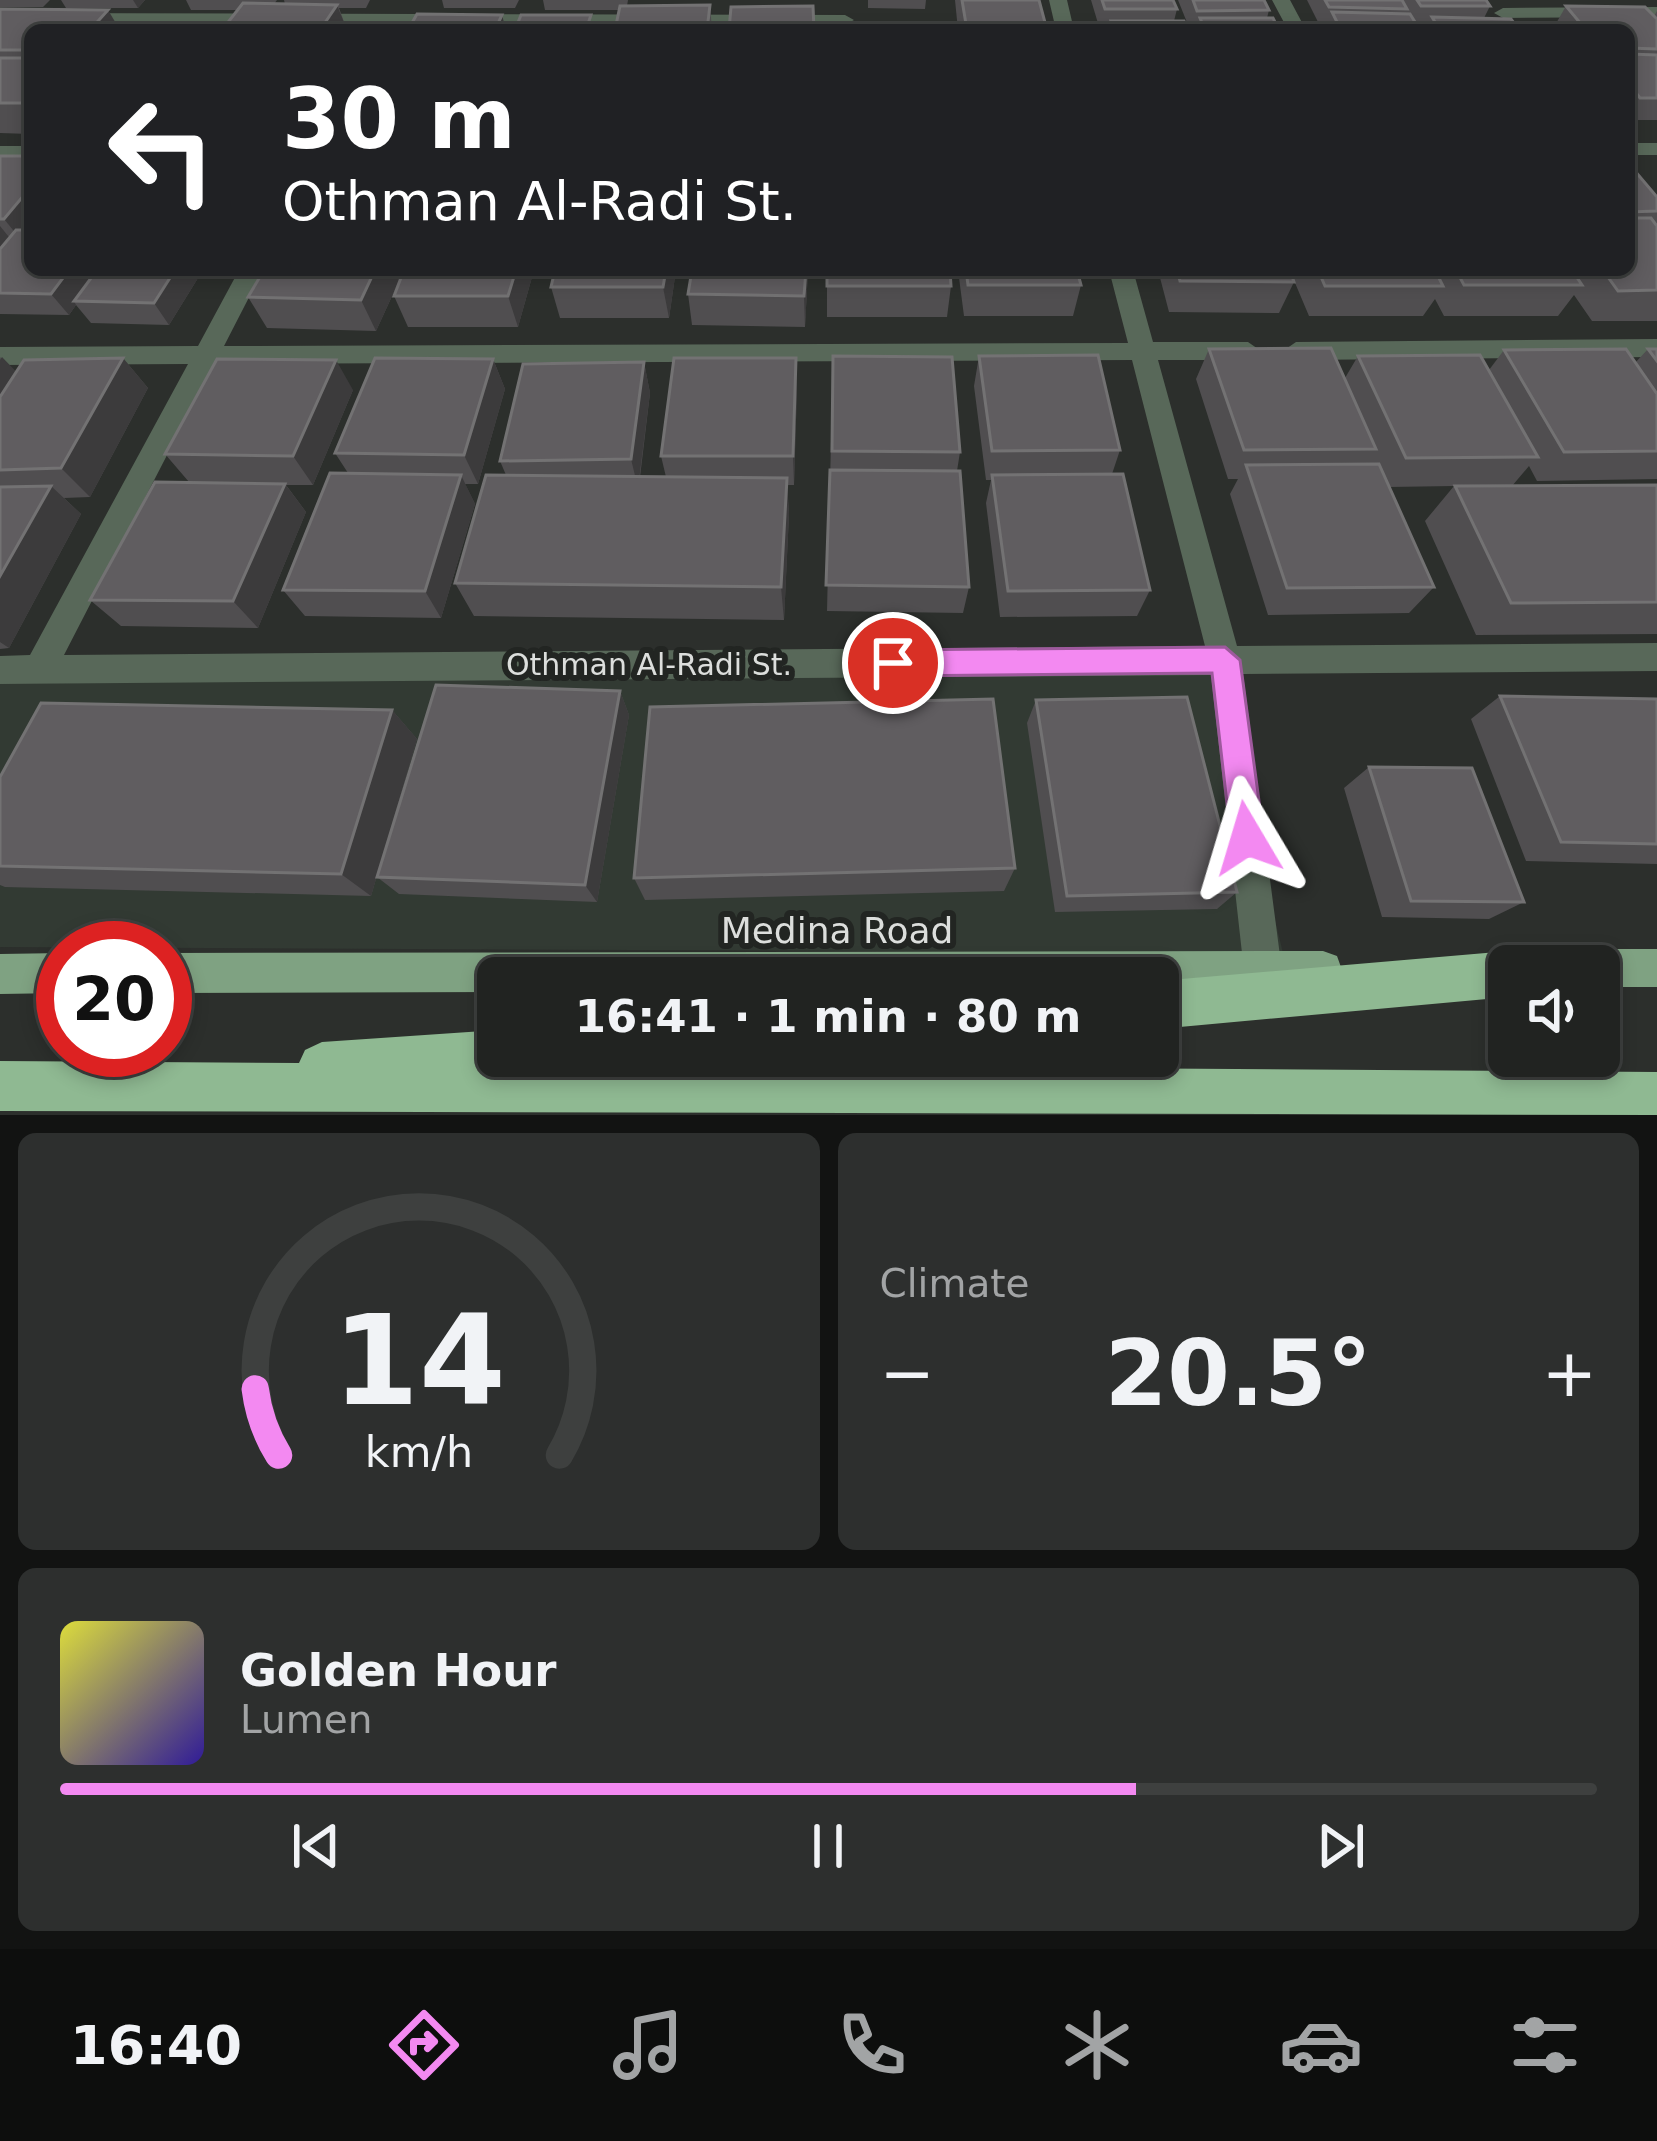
<!DOCTYPE html>
<html lang="en">
<head>
<meta charset="utf-8">
<style>
  :root { --surface:#212321; --page:#2d2f2e; --text:#f1f3f6; --muted:#a2a4a5; --line:#3e403f; --accent:#f389f1 }
  body { margin:0; font-family:"DejaVu Sans",sans-serif; background:var(--page); color:var(--text); height:100vh; display:flex; flex-direction:column; font-size:45px; white-space:nowrap }
  * { box-sizing:border-box; margin:0 }
  p { font-size:39px; color:var(--muted) }
  .icon { flex:none; width:66px; height:66px; fill:none; stroke:currentColor; stroke-width:2; stroke-linecap:round; stroke-linejoin:round }
  .map { position:relative; height:1115px; overflow:hidden }
  .drawer { display:flex; flex-direction:column; gap:18px; padding:18px; background:#121312; flex:1 }
  .drawer>* { flex:none }
  .top-card { position:absolute; left:24px; top:24px; width:1611px; height:252px; border-radius:18px; box-shadow:0 6px 18px #0003,0 0 0 3px var(--line); background:#202124; color:#fff; overflow:hidden }
  .fabs { position:absolute; left:1488px; top:945px; display:grid; gap:24px }
  .fabs a { display:grid; place-items:center; width:132px; height:132px; border-radius:18px; background:var(--surface); box-shadow:0 6px 18px #0003,0 0 0 3px var(--line); font-size:60px }
  .speed { position:absolute; left:36px; top:921px; display:flex; gap:24px; font-size:60px; font-weight:700; text-align:center }
  .speed>* { display:grid; place-content:center; width:156px; height:156px; border-radius:50%; background:var(--surface); box-shadow:0 6px 18px #0003,0 0 0 3px var(--line); line-height:1 }
  .speed .limit { border:18px solid #d22; background:#fff; color:#111 }
  .pin { position:absolute; display:grid; place-items:center; width:102px; height:102px; color:#fff; margin:-51px; border:6px solid #fff; border-radius:50%; box-shadow:0 3px 12px #0007 }
  .me { position:absolute; width:132px; margin:-66px; rotate:353deg; stroke-linejoin:round; filter:drop-shadow(0 0 9px #0008) }
  .turn { display:flex; align-items:center; gap:42px; height:252px; padding:0 60px; font-size:54px }
  .turn .icon { width:156px; height:156px; stroke-width:2.5 }
  .turn b { display:block; font-size:84px; line-height:102px }
  .big { font-size:90px; font-weight:800; line-height:1.1 }
  .drawer .card { flex:1; display:flex; flex-direction:column; justify-content:center; gap:18px; min-width:0; padding:0 42px; border-radius:18px; background:var(--page) }
  .drawer .dial { align-items:center; gap:0 }
  .dial svg { height:312px; overflow:visible; fill:none; stroke:var(--line); stroke-width:7; stroke-linecap:round; text-anchor:middle }
  .dial text { fill:var(--text); stroke:none }
  .song { display:flex; align-items:center; gap:36px }
  .cover { width:144px; height:144px; border-radius:18px; background:linear-gradient(135deg,hsl(60 70% 55%),hsl(250 70% 35%)) }
  .played { height:12px; border-radius:6px; background:linear-gradient(90deg,var(--accent) 70%,var(--line) 70%) }
  .keys { display:flex; justify-content:space-around; direction:ltr }
  .heat { display:flex; justify-content:space-between; align-items:center; font-size:66px; direction:ltr }
  .drawer .tiles { flex:1; display:grid; gap:18px; grid-template-columns:1fr 1fr }
  .card:last-child { grid-column:span 2 }
  .trip { position:absolute; left:477px; top:957px; width:702px; height:120px; border-radius:18px; background:var(--surface); box-shadow:0 6px 18px #0003,0 0 0 3px var(--line); font-weight:800; line-height:120px; text-align:center }
  .tabs { display:flex; height:192px; justify-content:space-around; align-items:center; background:#0d0e0d; color:var(--muted) }
  .tabs .icon { width:84px; height:84px }
  .tabs .on { color:var(--accent) }
  .tabs b { font-size:54px; color:var(--text) }
  .map>svg:first-child { display:block }
</style>
</head>
<body>
<div class="map">
<svg width="1657" height="1115" viewBox="0 0 1657 1115">
  <rect width="100%" height="100%" fill="#2c2f2c"/>
  <!-- built -->
  <path fill="#323a33" d="M1213,668L1283,953L0,947V684Z"/>
  <g fill="none" stroke-linecap="round" stroke-linejoin="round">
    <!-- minor -->
    <path fill="#586859" fill-rule="evenodd" d="M1049,0H1067L1074,30H1056Z
      M1272,0H1290L1306,30H1288Z
      M1657,7V17L1503,18L1494,13L1503,8Z
      M0,13L845,15L854,20L845,25L0,23Z
      M1629,143H1657V155H1629Z
      M0,146H30V158H0Z
      M239,270H263L224,346L1128,343L1109,270H1133L1153,342H1248L1261,351L1248,360H1158L1237,646L1657,643V671L1243,674L1282,971L1277,985L1263,990L1249,985L1244,971L1211,675L0,684V656L30,655L188,364L0,365V347L198,346ZM1132,360L1205,646L64,655L214,364Z
      M1657,339V357L1296,360L1283,351L1296,342Z"/>
    <!-- major -->
    <path fill="#7fa282" fill-rule="evenodd" d="M1599,949H1657V987H1599V966H1580L1585,954Z
      M1323,951L1337,956L1342,970L1337,984L1323,989L1158,990V978H498V992L165,993V953Z
      M63,953V993L0,994V954Z"/>
    <!-- highway -->
    <path fill="#8fb992" fill-rule="evenodd" d="M1509,951L1526,957L1529,966H1509V997L1158,1029V981Z
      M498,1030V1056H522L518,1064L1657,1072V1115L0,1111V1061L299,1063L305,1050L322,1042Z"/>
  </g>
  <!-- wall -->
  <path fill="#504e50" d="M0,0H50L43,7H0Z
    M61,0H145L138,8H66Z
    M186,0H277L274,4H285L284,0H370L366,8H339L347,30L238,10H191Z
    M442,0H519L515,8H444Z
    M543,0H628L627,6L710,5L712,30H615L620,10H545Z
    M868,0H926L925,9L868,8Z
    M955,0H1039L1047,30H958Z
    M1091,0H1173L1177,9L1174,21L1188,30H1100Z
    M1178,0H1264L1269,10L1267,18L1279,30H1190Z
    M1307,0H1486L1490,6L1484,18L1519,30H1426L1427,27H1418L1420,30H1325V28H1321Z
    M1566,6L1654,16L1657,11V120H1629V30H1556L1554,27Z
    M0,9L30,30V134L0,133Z
    M0,156H30V270H203L169,325L91,323L76,305L69,315L0,314Z
    M1629,164L1657,197V321H1592L1574,295L1558,316H1444L1435,299L1423,316H1309L1290,271L1294,282L1279,313L1169,312L1158,270H1629Z
    M404,270L376,331L267,328L248,297Z
    M534,270L518,327H408L394,296Z
    M555,270H676L669,318H560L551,287Z
    M692,270H808L805,327L692,325L688,294Z
    M827,270L951,286L947,317H827Z
    M958,270H1077L1081,285L1073,316H964Z
    M1209,349L1345,378L1358,356L1489,370L1504,350L1635,363L1648,349H1657V479L1537,481L1529,466L1512,486L1657,485V634L1476,635L1425,521L1454,486L1389,487L1434,587L1409,613L1268,615L1230,494L1238,479H1228L1196,379Z
    M833,356L960,452L957,471L969,587L963,613L827,611Z
    M979,356L1120,450L1112,474L1150,590L1137,616L1000,617L986,503L991,480H986L974,386Z
    M0,357L16,372L123,358L148,388L90,497L64,498L81,514L9,648L0,649Z
    M493,359L505,389L478,484H465L475,504L441,618L305,616L283,590L348,473L335,453Z
    M644,362L650,393L640,477H666L661,456L797,388L794,485H787L789,514L784,620L474,616L455,583L506,475L500,461Z
    M353,390L313,485H286L306,512L258,628L121,626L90,600L189,482L165,454Z
    M620,691L629,715L597,902L399,894L377,877Z
    M1500,696L1657,699V864L1526,861L1471,719Z
    M1036,700L1237,892L1217,909L1055,912L1027,723Z
    M392,710L417,739L371,896L5,887L0,885V777Z
    M1369,767L1524,902L1489,919L1382,917L1344,788Z
    M1015,868L1004,891L645,900L634,878Z"/>
  <!-- shaded-wall -->
  <path fill="#3c3b3c" d="M133,0H145L138,8Z
    M337,5L347,30H320Z
    M108,10L120,30H90Z
    M502,15L506,30H495Z
    M30,188V221H23L30,231L22,241L4,219Z
    M0,226L17,247L0,268Z
    M69,270H102L74,301L76,305L69,315L51,294Z
    M175,270H203L169,325L154,303Z
    M375,270H404L376,331L361,300Z
    M516,270H534L518,327L508,296Z
    M666,270H676L669,318L663,287Z
    M806,270H808L805,327L804,296Z
    M2,357L31,387L0,435V360Z
    M123,358L148,388L90,497L61,468Z
    M796,358L797,388L794,485L793,456Z
    M493,359L505,389L478,484L464,455Z
    M336,360L353,390L313,485L293,456Z
    M644,362L650,393L638,488L631,459Z
    M461,475L475,504L441,618L425,591Z
    M787,478L789,514L784,620L781,587Z
    M285,484L306,512L258,628L233,601Z
    M51,486L81,514L9,648L0,642V576Z
    M620,691L629,715L597,902L585,885Z
    M392,710L417,739L371,896L341,874Z"/>
  <!-- building -->
  <path fill="#605d60" stroke="#737273" stroke-width="3" d="M962,0H1039L1047,30H967Z
    M1102,0H1173L1177,9H1105Z
    M1193,0H1264L1269,10L1197,11Z
    M1325,0H1402L1407,9L1329,7Z
    M1417,0H1486L1490,6H1421Z
    M243,3L337,5L320,30H222Z
    M710,5L707,30H615L620,6Z
    M813,6L814,30H729L731,7Z
    M1566,6L1645,7L1657,19V49L1629,48V30H1586Z
    M0,9L108,10L90,30H30V50H0Z
    M1332,12L1410,14L1420,30H1341Z
    M417,14L502,15L495,30H408Z
    M521,15H591L586,30H515Z
    M1432,17L1511,19L1519,30H1440Z
    M1200,18H1273L1279,30H1205Z
    M1111,21H1184L1188,30H1114Z
    M1629,54L1657,55V98H1640L1629,84Z
    M0,58H30V98L26,103H0Z
    M0,156H30V188L4,219H0Z
    M1629,164L1657,197V211L1629,212Z
    M1629,218H1651L1657,226V290L1618,291L1603,270H1629Z
    M16,230H30V270H69L51,294L0,293V249Z
    M97,270H175L154,303L74,301Z
    M264,270H375L361,300L248,297Z
    M404,270H516L508,296H394Z
    M555,270H666L663,287H551Z
    M692,270H806L804,296L688,294Z
    M827,270H950L951,286H827Z
    M966,270H1077L1081,285H968Z
    M1177,270H1290L1294,282L1180,281Z
    M1318,270H1435L1443,286H1325Z
    M1456,270H1572L1582,285H1464Z
    M1331,348L1376,449L1244,450L1209,349Z
    M1626,349L1657,394V451L1564,452L1504,350Z
    M1648,349H1657V361Z
    M1098,355L1120,450L992,451L979,356Z
    M1480,355L1538,457L1406,458L1358,356Z
    M833,356L952,357L960,452L832,451Z
    M123,358L61,468L0,470V397L24,360Z
    M375,358L493,359L464,455L335,453Z
    M674,358H796L793,456H661Z
    M217,359L336,360L293,456L165,454Z
    M644,362L631,459L500,461L523,364Z
    M1379,464L1434,587L1287,588L1246,465Z
    M830,470L960,471L969,587L826,585Z
    M330,473L461,475L425,591L283,590Z
    M1123,474L1150,590L1008,591L992,475Z
    M486,475L787,478L781,587L455,583Z
    M155,482L285,484L233,601L90,600Z
    M1657,485V602L1511,603L1455,486Z
    M51,486L0,576V487Z
    M436,685L620,691L585,885L377,877Z
    M1500,696L1657,699V844L1561,842Z
    M1187,697L1237,892L1067,896L1036,700Z
    M993,699L1015,868L634,878L650,707Z
    M41,703L392,710L341,874L0,866V777Z
    M1369,767L1472,768L1524,902L1411,901Z"/>
  <!-- route -->
  <path fill="#f389f1" stroke="#9e599d" stroke-width="3" d="M1225,647L1240,660L1264,838L1259,849L1247,854L1235,849L1231,838L1212,673L893,676L879,663L893,650Z"/>
  <g text-anchor="middle" stroke-width="12" stroke-linejoin="round" paint-order="stroke">
    <!-- street labels -->
    <g font-size="30" fill="#dcdedc" stroke="#222522">
      <text x="649" y="675">Othman Al-Radi St.</text>
    </g>
    <!-- near-street labels -->
    <g font-size="36" fill="#dcdedc" stroke="#222522">
      <text x="837" y="943">Medina Road</text>
    </g>
  </g>
</svg>
<div class="fabs">
<a><svg class="icon" aria-label="sound" viewBox="0 0 24 24"><path d="M4 9h4l5-4v14l-5-4H4zM17 9q2 3 0 6"/></svg></a>
</div>
<div class="speed"><div class="limit">20</div></div>
<div class="pin" style="left:893px;top:663px;background:#d93025"><svg class="icon" aria-label="arrive" viewBox="0 0 24 24"><path d="M6 21V4h12l-3 4 3 4H6"/></svg></div>
<svg class="me" style="left:1247px;top:838px" viewBox="-20 -20 40 40"><path d="M0-17L14 15 0 8-14 15z" fill="#f389f1" stroke="#fff" stroke-width="4"/></svg>
<div class="trip">16:41 · 1 min · 80 m</div>
<div class="top-card">
<div class="turn"><svg class="icon" aria-label="left" viewBox="0 0 24 24"><path d="M17 20v-9H6M10 6l-5 5 5 5"/></svg><div><b>30 m</b>Othman Al-Radi St.</div></div>
</div>
</div>
<section class="drawer">
<div class="tiles">
<div class="card dial"><svg viewBox="0 0 100 80">
<path d="M14 69A42 42 0 1 1 86 69"/>
<path d="M14 69A42 42 0 0 1 8 52" stroke="#f389f1"/>
<text x="50" y="56" font-size="32" font-weight="700">14</text>
<text x="50" y="72" font-size="11">km/h</text>
</svg></div>
<div class="card"><p>Climate</p>
<div class="heat"><a>−</a><b class="big">20.5°</b><a>+</a></div>
</div>
<div class="card">
<div class="song"><i class="cover"></i><div><b>Golden Hour</b><p>Lumen</p></div></div>
<div class="played"></div>
<div class="keys"><svg class="icon" aria-label="previous" viewBox="0 0 24 24"><path d="M18 5L8 12l10 7zM5 5v14"/></svg><svg class="icon" aria-label="pause" viewBox="0 0 24 24"><path d="M8 5v14M16 5v14"/></svg><svg class="icon" aria-label="next" viewBox="0 0 24 24"><path d="M6 5l10 7-10 7zM19 5v14"/></svg></div>
</div>
</div>
</section>
<nav class="tabs">
<b>16:40</b>
<svg class="icon on" aria-label="directions" viewBox="0 0 24 24"><path d="M12 3l9 9-9 9-9-9zM9 14v-3h6M13 9l2 2-2 2"/></svg>
<svg class="icon" aria-label="music" viewBox="0 0 24 24"><path d="M9 18V5l10-2v13"/><circle cx="6" cy="18" r="3"/><circle cx="16" cy="16" r="3"/></svg>
<svg class="icon" aria-label="phone" viewBox="0 0 24 24"><path d="M5 4h4l2 5-3 2q2 4 5 5l2-3 5 2v4C11 20 4 13 5 4z"/></svg>
<svg class="icon" aria-label="climate" viewBox="0 0 24 24"><path d="M12 3v18M4 7l16 10M4 17L20 7"/></svg>
<svg class="icon" aria-label="car" viewBox="0 0 24 24"><path d="M5 17H2v-5l4-1 3-4h7l3 4 3 1v5h-3M9 17h6M6 11h13"/><circle cx="7" cy="17" r="2"/><circle cx="17" cy="17" r="2"/></svg>
<svg class="icon" aria-label="filters" viewBox="0 0 24 24"><path d="M4 7h16M4 17h16"/><circle cx="9" cy="7" r="2"/><circle cx="15" cy="17" r="2"/></svg>
</nav>
</body>
</html>
